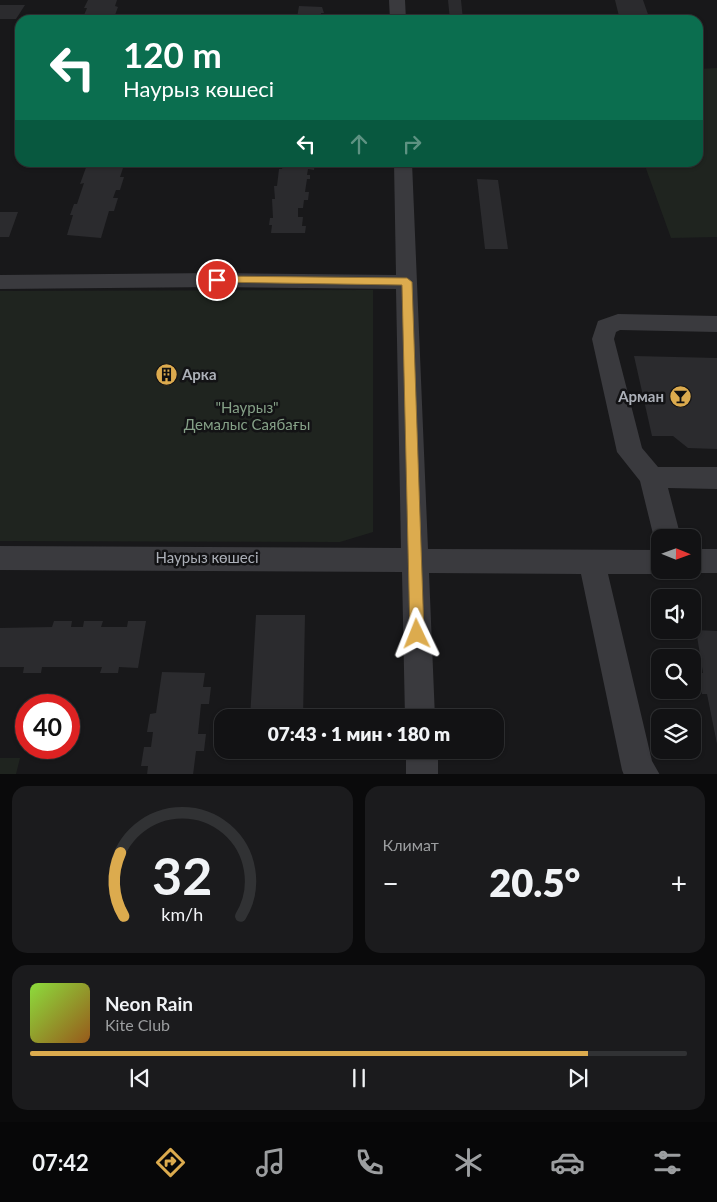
<!DOCTYPE html>
<html lang="ru">
<head>
<meta charset="utf-8">
<style>
  :root { --surface:#121214; --page:#1b1b1d; --text:#f1f3f6; --muted:#9c9ea0; --line:#313234; --accent:#dcab4e }
  body { margin:0; font-family:Lato,sans-serif; background:var(--page); color:var(--text); height:100vh; display:flex; flex-direction:column; font-size:19px; white-space:nowrap }
  * { box-sizing:border-box; margin:0 }
  p { font-size:16px; color:var(--muted) }
  .icon { flex:none; width:28px; height:28px; fill:none; stroke:currentColor; stroke-width:2; stroke-linecap:round; stroke-linejoin:round }
  .map { position:relative; height:774px; overflow:hidden }
  .side { display:flex; flex-direction:column; gap:12px; padding:12px; background:#0a0a0b; flex:1 }
  .side>* { flex:none }
  .guide { position:absolute; left:15px; top:15px; width:688px; height:152px; border-radius:15px; box-shadow:0 1px 4px #0004,0 0 0 1px var(--line); background:#0b6e4f; color:#fff; overflow:hidden }
  .needle { width:32px; rotate:91deg }
  .controls { position:absolute; left:651px; top:529px; display:grid; gap:10px }
  .controls a { display:grid; place-items:center; width:50px; height:50px; border-radius:10px; background:var(--surface); box-shadow:0 1px 4px #0004,0 0 0 1px var(--line); font-size:25px }
  .speed { position:absolute; left:15px; top:694px; display:flex; gap:10px; font-size:25px; font-weight:700; text-align:center }
  .speed>* { display:grid; place-content:center; width:65px; height:65px; border-radius:50%; background:var(--surface); box-shadow:0 1px 4px #0004,0 0 0 1px var(--line); line-height:1 }
  .speed .limit { border:8px solid #d22; background:#fff; color:#111 }
  .pin { position:absolute; display:grid; place-items:center; width:42px; height:42px; color:#fff; margin:-21px; border:2px solid #fff; border-radius:50%; box-shadow:0 1px 5px #0007 }
  .me { position:absolute; width:55px; margin:-28px; rotate:358deg; stroke-linejoin:round; filter:drop-shadow(0 0 4px #0008) }
  .turn { display:flex; align-items:center; gap:18px; height:105px; padding:0 25px; font-size:22px }
  .turn .icon { width:65px; height:65px; stroke-width:2.5 }
  .turn b { display:block; font-size:35px; line-height:42px }
  .lanes { display:flex; align-items:center; height:48px; padding:0 25px; background:#0003; justify-content:center; gap:25px; direction:ltr }
  .lanes .off { opacity:.35 }
  .big { font-size:38px; font-weight:800; line-height:1.1 }
  .side .widget { flex:1; display:flex; flex-direction:column; justify-content:center; gap:8px; min-width:0; padding:0 18px; border-radius:15px; background:var(--page) }
  .side .dial { align-items:center; gap:0 }
  .dial svg { height:130px; overflow:visible; fill:none; stroke:var(--line); stroke-width:7; stroke-linecap:round; text-anchor:middle }
  .dial text { fill:var(--text); stroke:none }
  .song { display:flex; align-items:center; gap:15px }
  .cover { width:60px; height:60px; border-radius:8px; background:linear-gradient(135deg,hsl(90 70% 55%),hsl(30 70% 35%)) }
  .played { height:5px; border-radius:2px; background:linear-gradient(90deg,var(--accent) 85%,var(--line) 85%) }
  .keys { display:flex; justify-content:space-around; direction:ltr }
  .heat { display:flex; justify-content:space-between; align-items:center; font-size:28px; direction:ltr }
  .side .tiles { flex:1; display:grid; gap:12px; grid-template-columns:1fr 1fr }
  .widget:last-child { grid-column:span 2 }
  .trip { position:absolute; left:214px; top:709px; width:290px; height:50px; border-radius:15px; background:var(--surface); box-shadow:0 1px 4px #0004,0 0 0 1px var(--line); font-weight:800; line-height:50px; text-align:center }
  .tab-bar { display:flex; height:80px; justify-content:space-around; align-items:center; background:#070708; color:var(--muted) }
  .tab-bar .icon { width:35px; height:35px }
  .tab-bar .current { color:var(--accent) }
  .tab-bar b { font-size:22px; color:var(--text) }
  .map>svg:first-child { display:block }
</style>
</head>
<body>
<div class="map">
<svg width="717" height="775" viewBox="0 0 717 775">
  <rect width="100%" height="100%" fill="#18181a"/>
  <!-- green -->
  <path fill="#1f241f" d="M717,68V237L671,238L644,163L698,162V69Z
    M373,290V532L340,542L0,541V291Z
    M0,758H20L16,774H0Z"/>
  <!-- building -->
  <path fill="#2b2b2e" d="M88,0H117L115,6L118,7L115,15H112L110,20H82L87,8H84Z
    M448,0H461L463,20H450Z
    M615,0H643L650,20H620Z
    M0,5H25L16,19H0Z
    M299,6L322,7L324,13H321V20H295L297,18Z
    M88,162H128L127,168H123L120,177H124L120,190H116L113,198H118L114,211H109L101,238L67,235L73,215H70L74,204H77L84,183L80,184Z
    M283,162L315,163L314,170L308,169L307,175H310V179H307L305,192H309L308,200H304L303,208H298V217H303L302,226H306L305,233H271L272,225H269L270,218H273L272,199H275L274,186H277L279,169H282Z
    M477,179L498,180L508,249H485Z
    M0,212H18L9,237H0Z
    M634,356L717,358V449L688,448L673,436H652Z
    M164,366L174,368L170,371L169,379L172,382L167,384L157,381L161,379L163,371L160,368Z
    M256,615H305L303,718H250Z
    M54,621H72L71,627H83L84,621H103L101,627H127L128,621H146L138,668L119,667L118,673H100L102,667H42L41,673H23L24,667H0V628L52,627Z
    M696,630L717,631V744L707,694H702L698,673H703Z
    M162,672L205,673L203,687H211L209,704H201L198,734H206L204,751H196L193,775H147L148,766H141L144,747H151L153,732H147L150,714L156,713Z"/>
  <g fill="none" stroke-linecap="round" stroke-linejoin="round">
    <!-- minor -->
    <path fill="#3a3a3e" fill-rule="evenodd" d="M389,0H405L406,20H390Z
      M394,162H412L428,549L660,550V570L670,571L660,574H608L652,761L660,775H624L622,770L581,574L429,573L435,718H405L402,572L0,570V546L401,548L396,289L217,287L0,289V275L217,273L396,275Z
      M618,314L717,316V332L620,330L616,332L614,339L642,448L658,467H717V489L668,488L681,538H660V547L654,538L640,481L617,452L592,339L598,321Z
      M692,549H717V573H692L684,570H692Z
      M406,750H438V775H406Z"/>
  </g>
  <!-- route -->
  <path fill="#dcab4e" stroke="#8f6f33" d="M217,276L407,278L412,282L424,634L422,638L417,640L412,638L410,634L402,285L213,282L211,280Z"/>
  <!-- icons -->
  <defs>
    <symbol id="building-disc" viewBox="-11 -11 22 22"><circle r="9.5" fill="#dcab4e" stroke="#131315"/><path d="M-4-6H4V6H1V3H-1V6H-4ZM-2.5-4.3h1.7v1.8h-1.7ZM.8-4.3h1.7v1.8H.8ZM-2.5-1h1.7V.8h-1.7ZM.8-1h1.7V.8H.8Z" fill="#111"/></symbol>
    <symbol id="bar-disc" viewBox="-11 -11 22 22"><circle r="9.5" fill="#dcab4e" stroke="#131315"/><path d="M-6-5H6L.8 .8V4.5H3.5V6h-7V4.5H-.8V.8Z" fill="#111"/></symbol>
  </defs>
  <g fill-rule="evenodd">
    <use href="#building-disc" x="154" y="362" width="25" height="25"/>
    <use href="#bar-disc" x="668" y="384" width="25" height="25"/>
  </g>
  <g text-anchor="middle" stroke-width="5" stroke-linejoin="round" paint-order="stroke">
    <!-- poi labels -->
    <g font-size="15" font-weight="bold" fill="#acb0b8" stroke="#131315" text-anchor="start">
      <text x="182" y="380">Арка</text>
      <text x="664" y="402" text-anchor="end">Арман</text>
    </g>
    <!-- park labels -->
    <g font-size="15" fill="#85a087" stroke="#131315">
      <text x="247" y="413">"Наурыз"<tspan x="247" dy="17">Демалыс Саябағы</tspan></text>
    </g>
    <!-- street labels -->
    <g font-size="15" fill="#acb0b8" stroke="#131315">
      <text x="207" y="563">Наурыз көшесі</text>
    </g>
  </g>
</svg>
<div class="controls">
<a><svg class="needle" viewBox="-14 -14 28 28"><path d="M0-13l5 13h-10z" fill="#e53935"/><path d="M0 13l5-13h-10z" fill="#9c9ea0"/></svg></a>
<a><svg class="icon" aria-label="sound" viewBox="0 0 24 24"><path d="M4 9h4l5-4v14l-5-4H4zM17 9q2 3 0 6"/></svg></a>
<a><svg class="icon" aria-label="search" viewBox="0 0 24 24"><circle cx="10" cy="10" r="6"/><path d="M15 15l6 6"/></svg></a>
<a><svg class="icon" aria-label="layers" viewBox="0 0 24 24"><path d="M12 4l9 5-9 5-9-5zM3 14l9 5 9-5"/></svg></a>
</div>
<div class="speed"><div class="limit">40</div></div>
<div class="pin" style="left:217px;top:280px;background:#d93025"><svg class="icon" aria-label="arrive" viewBox="0 0 24 24"><path d="M6 21V4h12l-3 4 3 4H6"/></svg></div>
<svg class="me" style="left:417px;top:634px" viewBox="-20 -20 40 40"><path d="M0-17L14 15 0 8-14 15z" fill="#dcab4e" stroke="#fff" stroke-width="4"/></svg>
<div class="trip">07:43 · 1 мин · 180 m</div>
<div class="guide">
<div class="turn"><svg class="icon" aria-label="left" viewBox="0 0 24 24"><path d="M17 20v-9H6M10 6l-5 5 5 5"/></svg><div><b>120 m</b>Наурыз көшесі</div></div>
<div class="lanes"><svg class="icon" aria-label="left" viewBox="0 0 24 24"><path d="M17 20v-9H6M10 6l-5 5 5 5"/></svg><svg class="icon off" aria-label="ahead" viewBox="0 0 24 24"><path d="M12 20V5M6 11l6-6 6 6"/></svg><svg class="icon off" aria-label="right" viewBox="0 0 24 24"><path d="M7 20v-9h11M14 6l5 5-5 5"/></svg></div>
</div>
</div>
<section class="side">
<div class="tiles">
<div class="widget dial"><svg viewBox="0 0 100 80">
<path d="M14 69A42 42 0 1 1 86 69"/>
<path d="M14 69A42 42 0 0 1 12 30" stroke="#dcab4e"/>
<text x="50" y="56" font-size="32" font-weight="700">32</text>
<text x="50" y="72" font-size="11">km/h</text>
</svg></div>
<div class="widget"><p>Климат</p>
<div class="heat"><a>−</a><b class="big">20.5°</b><a>+</a></div>
</div>
<div class="widget">
<div class="song"><i class="cover"></i><div><b>Neon Rain</b><p>Kite Club</p></div></div>
<div class="played"></div>
<div class="keys"><svg class="icon" aria-label="previous" viewBox="0 0 24 24"><path d="M18 5L8 12l10 7zM5 5v14"/></svg><svg class="icon" aria-label="pause" viewBox="0 0 24 24"><path d="M8 5v14M16 5v14"/></svg><svg class="icon" aria-label="next" viewBox="0 0 24 24"><path d="M6 5l10 7-10 7zM19 5v14"/></svg></div>
</div>
</div>
</section>
<nav class="tab-bar">
<b>07:42</b>
<svg class="icon current" aria-label="directions" viewBox="0 0 24 24"><path d="M12 3l9 9-9 9-9-9zM9 14v-3h6M13 9l2 2-2 2"/></svg>
<svg class="icon" aria-label="music" viewBox="0 0 24 24"><path d="M9 18V5l10-2v13"/><circle cx="6" cy="18" r="3"/><circle cx="16" cy="16" r="3"/></svg>
<svg class="icon" aria-label="phone" viewBox="0 0 24 24"><path d="M5 4h4l2 5-3 2q2 4 5 5l2-3 5 2v4C11 20 4 13 5 4z"/></svg>
<svg class="icon" aria-label="climate" viewBox="0 0 24 24"><path d="M12 3v18M4 7l16 10M4 17L20 7"/></svg>
<svg class="icon" aria-label="car" viewBox="0 0 24 24"><path d="M5 17H2v-5l4-1 3-4h7l3 4 3 1v5h-3M9 17h6M6 11h13"/><circle cx="7" cy="17" r="2"/><circle cx="17" cy="17" r="2"/></svg>
<svg class="icon" aria-label="filters" viewBox="0 0 24 24"><path d="M4 7h16M4 17h16"/><circle cx="9" cy="7" r="2"/><circle cx="15" cy="17" r="2"/></svg>
</nav>
</body>
</html>
